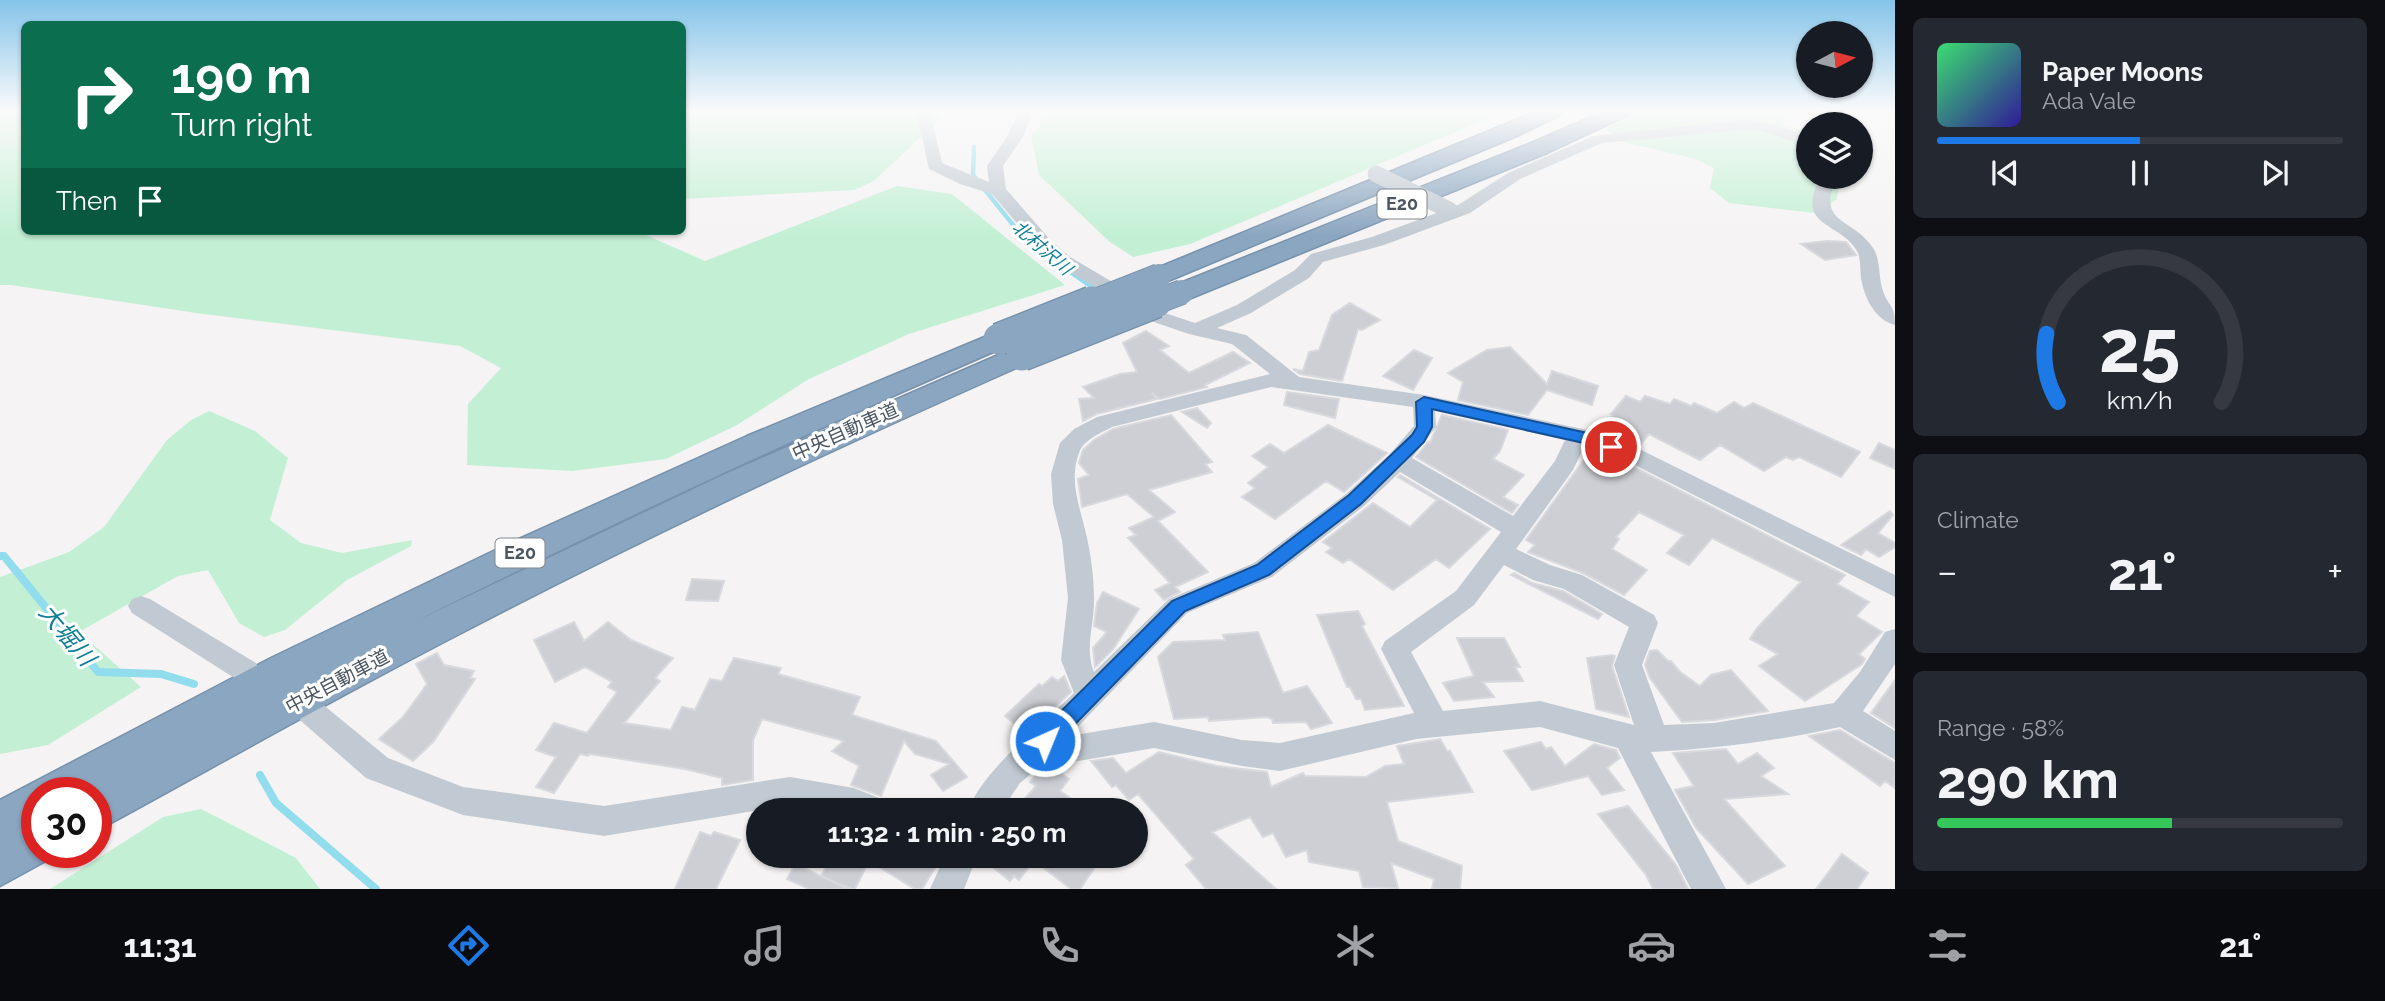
<!DOCTYPE html>
<html lang="en">
<head>
<meta charset="utf-8">
<style>
  :root { --surface:#171b24; --page:#242831; --text:#f1f3f6; --muted:#9ea1a6; --line:#363941; --accent:#1c79e6 }
  body { margin:0; font-family:Raleway,"Noto Sans JP",sans-serif; background:var(--page); color:var(--text); height:100vh; display:flex; flex-direction:column; font-size:26px; white-space:nowrap }
  * { box-sizing:border-box; margin:0 }
  p { font-size:23px; color:var(--muted) }
  .icon { flex:none; width:38px; height:38px; fill:none; stroke:currentColor; stroke-width:2; stroke-linecap:round; stroke-linejoin:round }
  .map { position:relative; flex:1; overflow:hidden }
  .drawer { display:flex; flex-direction:column; gap:18px; padding:18px; background:#0d0f14; width:490px }
  .drawer>* { flex:none }
  .hud { position:absolute; left:21px; top:21px; width:665px; height:214px; border-radius:10px; box-shadow:0 2px 5px #0004; background:#0b6e4f; color:#fff; overflow:hidden }
  .needle { width:46px; rotate:83deg }
  .controls { position:absolute; left:1796px; top:21px; display:grid; gap:14px }
  .controls a { display:grid; place-items:center; width:77px; height:77px; border-radius:50%; background:var(--surface); box-shadow:0 2px 5px #0004; font-size:35px }
  .speed { position:absolute; left:21px; top:777px; display:flex; gap:14px; font-size:35px; font-weight:700; text-align:center }
  .speed>* { display:grid; place-content:center; width:91px; height:91px; border-radius:50%; background:var(--surface); box-shadow:0 2px 5px #0004; line-height:1 }
  .speed .limit { border:10px solid #d22; background:#fff; color:#111 }
  .pin { position:absolute; display:grid; place-items:center; width:60px; height:60px; color:#fff; margin:-30px; border:4px solid #fff; border-radius:50%; box-shadow:0 2px 7px #0007 }
  .me { position:absolute; width:77px; margin:-38px; rotate:44deg; stroke-linejoin:round; filter:drop-shadow(0 0 5px #0008) }
  .turn { display:flex; align-items:center; gap:24px; height:147px; padding:0 35px; font-size:32px }
  .turn .icon { width:91px; height:91px; stroke-width:2.5 }
  .turn b { display:block; font-size:49px; line-height:60px }
  .then { display:flex; align-items:center; height:66px; padding:0 35px; background:#0003; gap:14px; font-size:26px }
  .big { font-size:52px; font-weight:700; line-height:1.1 }
  .drawer .widget { flex:1; display:flex; flex-direction:column; justify-content:center; gap:10px; min-width:0; padding:0 24px; border-radius:10px; background:var(--page) }
  .drawer .dial { align-items:center; gap:0 }
  .dial svg { height:182px; overflow:visible; fill:none; stroke:var(--line); stroke-width:7; stroke-linecap:round; text-anchor:middle }
  .dial text { fill:var(--text); stroke:none }
  .song { display:flex; align-items:center; gap:21px }
  .cover { width:84px; height:84px; border-radius:10px; background:linear-gradient(135deg,hsl(140 70% 55%),hsl(250 70% 35%)) }
  .played { height:7px; border-radius:4px; background:linear-gradient(90deg,var(--accent) 50%,var(--line) 50%) }
  .keys { display:flex; justify-content:space-around; direction:ltr }
  .heat { display:flex; justify-content:space-between; align-items:center; font-size:38px; direction:ltr }
  .charge { height:10px; border-radius:5px; background:linear-gradient(90deg,#34c759 58%,var(--line) 0) }
  .trip { position:absolute; left:746px; top:798px; width:402px; height:70px; border-radius:35px; background:var(--surface); box-shadow:0 2px 5px #0004; font-weight:700; line-height:70px; text-align:center }
  .tabs { display:flex; height:112px; justify-content:space-around; align-items:center; background:#090b0e; color:var(--muted) }
  .tabs .icon { width:49px; height:49px }
  .tabs .on { color:var(--accent) }
  .tabs b { font-size:32px; color:var(--text) }
  main { display:flex; flex:1; min-height:0 }
  .map>svg:first-child { display:block }
</style>
</head>
<body>
<main>
<div class="map">
<svg width="1895" height="889" viewBox="0 0 1895 889">
  <rect width="100%" height="100%" fill="#f5f3f3"/>
  <!-- green -->
  <path fill="#c3f0d4" d="M0,111H24V231H648L646,235L705,261L897,186L952,194L1065,285L909,334L809,379L737,425L666,459L572,471L467,465L468,404L501,368L460,346L196,313L11,285H0Z
    M683,111H933L940,119L874,181L854,190L683,199Z
    M1051,111H1505L1190,244L1133,257L1110,242L1039,175L1031,136Z
    M1642,111H1788L1782,125L1808,132V177H1849L1839,182L1837,199L1815,213L1729,203L1710,188L1714,168L1696,159L1623,142L1605,128Z
    M209,411L255,431L288,458L270,520L301,543L342,553L412,540L411,546L347,580L285,630L264,637L239,623L208,570L178,576L79,632L141,687L48,745L0,754V577L69,552L104,527L167,440L191,420Z
    M201,809L296,858L320,889H50L163,817Z"/>
  <g fill="none" stroke-linecap="round" stroke-linejoin="round">
    <!-- stream-far2 -->
    <path stroke="#91dced" stroke-width="4.5" d="M974,147L973,175L1022,236L1045,253
      M1062,266L1096,290"/>
    <!-- stream-far1 -->
    <path stroke="#91dced" stroke-width="6" d="M0,556L5,557"/>
    <!-- stream -->
    <path stroke="#91dced" stroke-width="8" d="M0,556H4L98,672L161,674L194,684
      M260,775L276,803L376,889"/>
  </g>
  <!-- building -->
  <path fill="#cdcfd5" stroke="#d7d9de" stroke-width="2" d="M1827,241L1846,242L1856,255L1825,260L1801,244Z
    M1350,303L1380,320L1362,330L1358,329L1342,381L1300,374L1293,369L1303,371L1309,352L1319,350L1332,315Z
    M1146,331L1169,346L1160,350L1189,373L1233,352L1250,363L1205,385L1207,387L1160,399L1152,393L1157,399L1096,414L1083,421L1079,399L1094,398L1083,387L1120,374L1137,372L1123,343Z
    M1510,347L1547,384L1552,371L1598,386L1592,405L1547,390L1528,415L1458,400L1463,382L1448,373L1487,350Z
    M1414,350L1432,358L1413,390L1383,376Z
    M1287,392L1339,399L1335,418L1284,405Z
    M1626,396L1640,402L1645,396L1670,404L1674,399L1691,406L1694,403L1717,413L1734,402L1744,408L1753,403L1860,452L1841,477L1799,457L1793,460L1786,457L1764,471L1720,445L1700,460L1649,434L1639,446L1604,433L1612,422L1609,421L1614,415L1611,414Z
    M1197,408L1211,423L1207,428L1182,412Z
    M1171,415L1212,462L1205,464L1212,472L1149,490L1175,512L1158,521L1208,572L1175,587L1180,592L1164,600L1155,590L1170,583L1128,538L1136,535L1129,528L1154,517L1127,494L1082,507L1078,479L1089,475L1079,463L1083,450L1094,440L1113,429Z
    M1442,415L1508,430L1500,451L1493,459L1524,475L1503,497L1518,505L1512,513L1416,457L1428,442L1430,443Z
    M1328,425L1387,453L1344,492L1326,481L1275,519L1242,497L1255,488L1248,483L1268,467L1252,456L1270,444L1284,453Z
    M1879,443L1895,450V469L1870,458Z
    M1591,450L1622,461L1845,575L1837,584L1869,602L1856,616L1882,632L1859,654L1865,659L1862,664L1805,701L1759,666L1778,654L1750,639L1757,628L1801,582L1712,538L1689,565L1667,553L1684,535L1639,512L1616,537L1619,539L1612,549L1647,570L1624,595L1583,573L1528,552L1535,545L1526,540Z
    M1400,475L1490,529L1449,568L1436,559L1393,590L1349,559L1343,563L1326,552L1332,548L1323,542L1373,503L1410,527L1437,500L1398,477Z
    M1890,511L1893,515L1878,533L1895,543V547L1879,557L1866,549L1861,555L1841,545Z
    M1514,573L1532,583L1563,591L1602,614L1598,619L1511,575Z
    M692,579L724,581L718,601L686,600Z
    M1103,592L1139,609L1113,649L1095,667L1093,648L1107,632L1094,626L1097,603Z
    M1358,611L1365,624L1362,626L1404,706L1365,710L1361,699H1356L1350,687H1347L1317,615Z
    M574,622L584,641L608,622L631,640L673,658L655,678L660,681L624,723L671,730L682,707L695,710L710,679L722,681L734,658L781,668L778,674L860,697L852,715L936,741L967,777L943,791L931,775L949,764L915,754L904,741L881,796L851,785L859,766L832,751L844,741L762,719L753,740V780L722,785V778L685,769L590,754L588,756L580,754L554,793L536,787L556,757L536,750L554,723L587,733L617,692L608,687L612,682L585,667L555,682L534,640Z
    M1258,632L1283,693L1307,686L1332,723L1311,729L1306,722L1273,723L1272,719L1267,717L1209,721L1208,717L1174,719L1158,657L1173,642L1225,640L1223,635Z
    M1457,638H1504L1520,667H1515L1523,681L1483,682L1494,697L1454,701L1443,683L1474,676Z
    M1657,650L1668,661H1671L1680,672L1700,686L1711,675L1731,670L1768,711L1714,720L1682,722L1650,678L1645,665L1650,651Z
    M437,653L444,665L474,671L470,678L475,679L433,742L413,761L379,739L403,717L427,684L416,664Z
    M1612,655L1615,656L1612,666L1629,717L1596,709L1587,658Z
    M1064,676L1071,692L1026,733L1005,716L1039,684L1042,686L1052,677L1058,681Z
    M1895,680V728L1871,713Z
    M1840,730L1895,763V788L1885,781L1880,786L1809,736Z
    M1440,739L1447,751H1450L1473,792L1387,802L1398,841L1462,866L1460,889H1432L1434,879L1391,863L1398,888L1363,887L1359,871L1309,862L1307,850L1286,857L1273,833L1263,837L1250,817L1212,832L1276,889H1206L1186,865L1194,859L1138,794L1129,800L1116,785L1112,787L1091,761L1113,758L1126,773L1159,752L1217,766L1267,772L1271,787L1303,773L1305,776L1366,777L1385,766L1404,764L1397,746Z
    M1541,742L1546,749L1551,747L1565,766L1594,744L1616,750L1620,758L1607,768L1624,790L1602,795L1588,776L1532,790L1504,751Z
    M1726,749L1738,764L1757,753L1774,768L1761,776L1788,794L1724,799L1785,866L1748,884L1696,828L1675,790L1694,786L1673,753Z
    M1054,768L1069,779L1060,791L1087,810H1015L1036,786L1030,782L1040,770Z
    M1628,806L1676,865L1688,889H1653L1646,875L1598,814Z
    M700,832L711,836L714,832L740,840L716,889H675Z
    M1842,854L1868,873L1857,889H1816Z
    M832,856H926L938,863L922,889H915L869,861L855,889H852L821,876Z
    M979,856H1020L1031,864L1019,880L1014,876L1010,881Z
    M1028,856H1081L1095,867L1080,889H1071Z
    M795,864L848,889H809L787,879Z"/>
  <g fill="none" stroke-linecap="round" stroke-linejoin="round">
    <!-- minor-tunnel -->
    <path stroke="#caccce" stroke-width="17" stroke-dasharray="17 9" stroke-linecap="butt" d="M1595,111L1617,123"/>
    <defs>
      <path id="highway" d="M1537,111H1564L1561,115L1519,135L1168,281L1159,284L1150,281L1146,276L1150,271Z
        M1604,111H1631L1628,115L1547,153L1191,298L1182,300L1173,298L1169,292L1173,286L1531,143Z
        M999,331L1009,333L1013,339L1009,345C808,432 610,524 414,622L725,474L1012,349L1022,346L1032,349L1036,355L1032,361C842,445 653,533 469,629C348,691 230,758 111,823L96,829V793H37V852H55L53,857L0,886V800L271,658L508,544L747,436Z"/>
    </defs>
    <!-- highway casing -->
    <use href="#highway" stroke="#7691ac" stroke-width="3"/>
    <!-- minor -->
    <path fill="#c1cad2" fill-rule="evenodd" d="M913,111H927L931,117L942,163L989,182L987,166L1008,135L1019,111H1033L1024,135L1003,166L1006,189L1051,241L1070,257L1165,313L1195,323L1237,305L1295,270L1311,254L1372,237L1458,205L1508,173L1594,136L1741,120L1760,121L1808,136V146L1759,130H1741L1602,143L1520,179L1470,213L1384,245L1323,262L1309,278L1251,313L1217,328L1246,335L1299,377L1424,395L1592,431L1639,449L1895,575V597L1623,459L1585,445L1573,470L1516,549L1550,565L1582,575L1654,615L1658,623L1642,665L1664,725L1714,723L1834,703L1860,672L1885,632L1895,629V664L1863,711L1895,731V760L1840,727C1777,741 1715,749 1651,752L1726,889H1691L1618,748L1540,727L1416,739L1280,771L1242,766L1154,748L1038,768L1020,783L1002,810H968C985,768 1040,726 1074,693L1061,660L1068,598L1062,540L1053,504L1051,474L1060,443L1074,429L1097,417L1270,374L1232,344L1189,334L1151,321L1058,265L1039,249L992,194L960,184L929,169L919,124ZM1271,387L1413,407L1414,426L1390,454L1346,494L1254,563L1169,599L1094,672C1084,649 1095,623 1094,597C1094,579 1091,556 1087,538C1081,510 1068,481 1079,453C1083,440 1101,433 1112,427ZM1435,411L1565,440L1555,461L1513,516L1412,458L1436,427ZM1400,472L1501,532L1456,591L1385,641L1381,649L1414,713L1280,743L1242,740L1154,722L1069,736L1187,613L1272,577L1364,506ZM1504,565L1533,580L1564,589L1629,627L1614,665L1634,725L1540,701L1443,711L1411,652L1474,605Z
      M1821,177H1837C1815,225 1853,217 1873,248C1881,260 1878,277 1883,291C1889,308 1895,304 1895,325C1875,320 1864,297 1861,278C1860,270 1861,258 1857,251C1840,221 1793,228 1821,177Z
      M141,596L150,599L256,663L260,671L256,679L246,683L236,679L132,613L128,606L132,599Z
      M311,699L321,703L388,758L463,787L604,806L790,777L854,788L884,800L889,810H816L790,805L604,836L463,815L366,778L301,721L296,712L301,703Z
      M945,856H977L964,889H930Z"/>
    <!-- highway -->
    <use href="#highway" fill="#8ba6c0" fill-rule="evenodd"/>
    <defs>
      <path id="highway-bridge-far1" d="M1088,304L1159,276
        M1151,304L1182,292"/>
      <path id="highway-bridge" d="M999,339L1092,302
        M1022,355L1156,302"/>
    </defs>
    <!-- highway-bridge-far1 casing -->
    <use href="#highway-bridge-far1" stroke="#7691ac" stroke-width="26" stroke-linecap="butt"/>
    <!-- highway-bridge casing -->
    <use href="#highway-bridge" stroke="#7691ac" stroke-width="34" stroke-linecap="butt"/>
    <!-- minor-bridge -->
    <path stroke="#c1cad2" stroke-width="17" d="M1376,174L1449,210"/>
    <!-- highway-bridge-far1 -->
    <use href="#highway-bridge-far1" stroke="#8ba6c0" stroke-width="24"/>
    <!-- highway-bridge -->
    <use href="#highway-bridge" stroke="#8ba6c0" stroke-width="31"/>
  </g>
  <!-- sky -->
  <linearGradient id="sky" x2="0" y2="1"><stop stop-color="#85c4ea"/><stop offset="0.47" stop-color="#fafafa"/><stop offset="1" stop-color="#fafafa" stop-opacity="0"/></linearGradient>
  <rect width="1895" height="236" fill="url(#sky)"/>
  <!-- route -->
  <path fill="#1c79e6" stroke="#124f96" stroke-width="2" d="M1424,397L1592,434L1617,443L1619,447L1611,452L1588,444L1432,409V427L1424,442L1361,504L1269,575L1185,611L1053,747L1045,750L1038,747L1035,741L1038,734L1172,601L1257,565L1349,495L1412,435L1417,427L1416,402Z"/>
  <g text-anchor="middle" stroke-width="6" stroke-linejoin="round" paint-order="stroke">
    <!-- shield labels -->
    <g fill="#fff" stroke="#808990" stroke-width="2">
      <rect x="1377.5" y="189.5" width="49" height="29" rx="5"/>
      <rect x="495.5" y="538.5" width="49" height="29" rx="5"/>
    </g>
    <g font-size="18" font-weight="bold" fill="#4a5661">
      <text x="1402" y="210">E20</text>
      <text x="520" y="559">E20</text>
    </g>
    <!-- far-water labels -->
    <g font-size="18" font-style="italic" fill="#0e7f99" stroke="#fff">
      <text transform="translate(1042 248) rotate(41)" y="6">北村沢川</text>
    </g>
    <!-- street labels -->
    <g font-size="19" fill="#4a5661" stroke="#fff">
      <text transform="translate(845 431) rotate(-24)" y="7">中央自動車道</text>
      <text transform="translate(337 681) rotate(-28)" y="7">中央自動車道</text>
    </g>
    <!-- near-water labels -->
    <g font-size="24" font-style="italic" fill="#0e7f99" stroke="#fff">
      <text transform="translate(67 635) rotate(50)" y="8">大堀川</text>
    </g>
  </g>
</svg>
<div class="controls">
<a><svg class="needle" viewBox="-14 -14 28 28"><path d="M0-13l5 13h-10z" fill="#e53935"/><path d="M0 13l5-13h-10z" fill="#9ea1a6"/></svg></a>
<a><svg class="icon" aria-label="layers" viewBox="0 0 24 24"><path d="M12 4l9 5-9 5-9-5zM3 14l9 5 9-5"/></svg></a>
</div>
<div class="speed"><div class="limit">30</div></div>
<div class="pin" style="left:1611px;top:447px;background:#d93025"><svg class="icon" aria-label="arrive" viewBox="0 0 24 24"><path d="M6 21V4h12l-3 4 3 4H6"/></svg></div>
<svg class="me" style="left:1045px;top:741px" viewBox="-20 -20 40 40"><circle r="17" fill="#1c79e6" stroke="#fff" stroke-width="3"/><path d="M0-11L8 9 0 5-8 9z" fill="#fff"/></svg>
<div class="trip">11:32 · 1 min · 250 m</div>
<div class="hud">
<div class="turn"><svg class="icon" aria-label="right" viewBox="0 0 24 24"><path d="M7 20v-9h11M14 6l5 5-5 5"/></svg><div><b>190 m</b>Turn right</div></div>
<div class="then">Then<svg class="icon" aria-label="arrive" viewBox="0 0 24 24"><path d="M6 21V4h12l-3 4 3 4H6"/></svg></div>
</div>
</div>
<section class="drawer">
<div class="widget">
<div class="song"><i class="cover"></i><div><b>Paper Moons</b><p>Ada Vale</p></div></div>
<div class="played"></div>
<div class="keys"><svg class="icon" aria-label="previous" viewBox="0 0 24 24"><path d="M18 5L8 12l10 7zM5 5v14"/></svg><svg class="icon" aria-label="pause" viewBox="0 0 24 24"><path d="M8 5v14M16 5v14"/></svg><svg class="icon" aria-label="next" viewBox="0 0 24 24"><path d="M6 5l10 7-10 7zM19 5v14"/></svg></div>
</div>
<div class="widget dial"><svg viewBox="0 0 100 80">
<path d="M14 69A42 42 0 1 1 86 69"/>
<path d="M14 69A42 42 0 0 1 9 39" stroke="#1c79e6"/>
<text x="50" y="56" font-size="32" font-weight="700">25</text>
<text x="50" y="72" font-size="11">km/h</text>
</svg></div>
<div class="widget"><p>Climate</p>
<div class="heat"><a>−</a><b class="big">21°</b><a>+</a></div>
</div>
<div class="widget"><p>Range · 58%</p><b class="big">290 km</b><div class="charge"></div></div>
</section>
</main>
<nav class="tabs">
<b>11:31</b>
<svg class="icon on" aria-label="directions" viewBox="0 0 24 24"><path d="M12 3l9 9-9 9-9-9zM9 14v-3h6M13 9l2 2-2 2"/></svg>
<svg class="icon" aria-label="music" viewBox="0 0 24 24"><path d="M9 18V5l10-2v13"/><circle cx="6" cy="18" r="3"/><circle cx="16" cy="16" r="3"/></svg>
<svg class="icon" aria-label="phone" viewBox="0 0 24 24"><path d="M5 4h4l2 5-3 2q2 4 5 5l2-3 5 2v4C11 20 4 13 5 4z"/></svg>
<svg class="icon" aria-label="climate" viewBox="0 0 24 24"><path d="M12 3v18M4 7l16 10M4 17L20 7"/></svg>
<svg class="icon" aria-label="car" viewBox="0 0 24 24"><path d="M5 17H2v-5l4-1 3-4h7l3 4 3 1v5h-3M9 17h6M6 11h13"/><circle cx="7" cy="17" r="2"/><circle cx="17" cy="17" r="2"/></svg>
<svg class="icon" aria-label="filters" viewBox="0 0 24 24"><path d="M4 7h16M4 17h16"/><circle cx="9" cy="7" r="2"/><circle cx="15" cy="17" r="2"/></svg>
<b>21°</b>
</nav>
</body>
</html>
